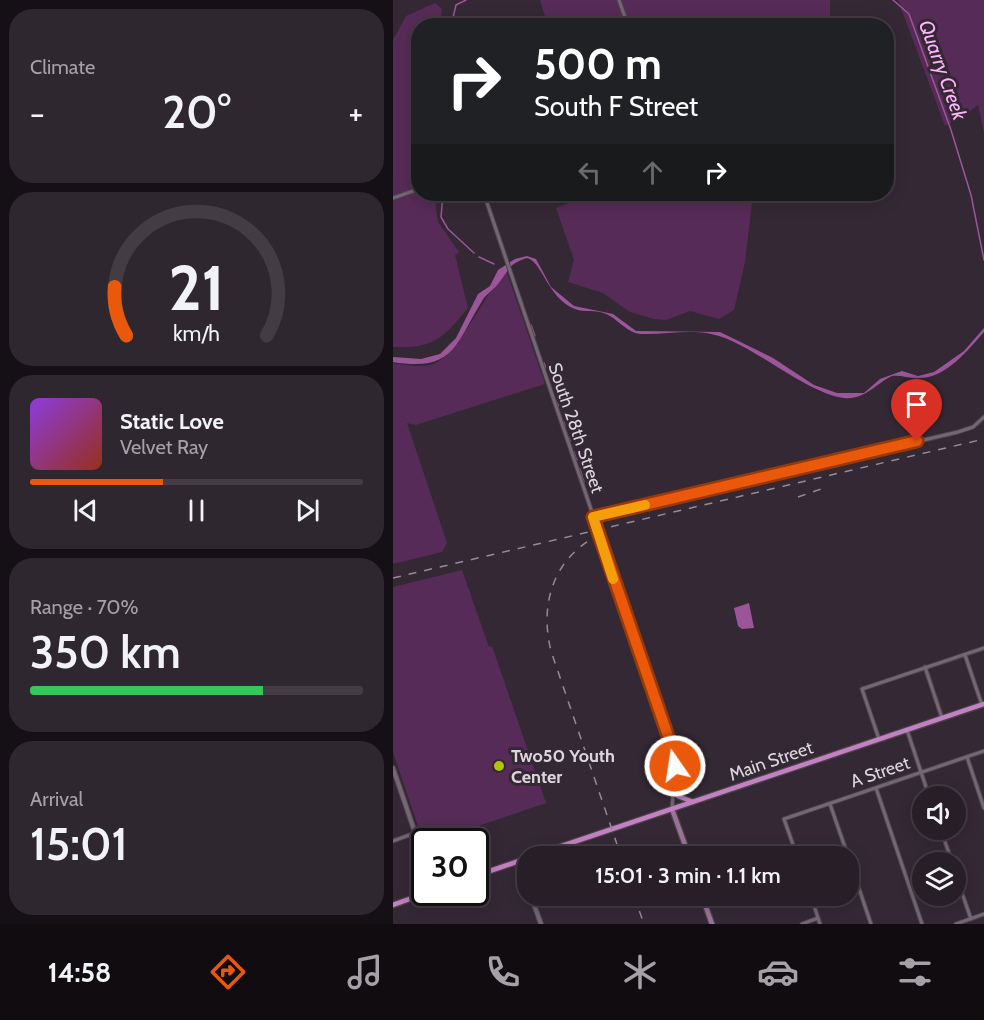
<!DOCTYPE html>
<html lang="en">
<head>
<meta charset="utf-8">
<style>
  :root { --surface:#271e27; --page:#2f272f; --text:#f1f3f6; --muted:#a4a2a7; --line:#433c44; --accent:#ea580c }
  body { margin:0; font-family:Cabin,sans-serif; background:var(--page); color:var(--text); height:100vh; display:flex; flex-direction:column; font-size:22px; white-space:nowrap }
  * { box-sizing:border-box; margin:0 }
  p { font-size:20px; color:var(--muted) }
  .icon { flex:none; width:33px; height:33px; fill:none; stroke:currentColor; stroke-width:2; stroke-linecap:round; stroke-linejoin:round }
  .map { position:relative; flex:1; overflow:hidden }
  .drawer { display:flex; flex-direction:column; gap:9px; padding:9px; background:#151015; width:393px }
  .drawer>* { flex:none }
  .top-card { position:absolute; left:18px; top:18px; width:483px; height:183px; border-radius:24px; box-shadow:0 3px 15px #0003,0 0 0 2px var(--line); background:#202124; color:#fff; overflow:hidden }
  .fabs { position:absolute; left:519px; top:786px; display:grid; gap:12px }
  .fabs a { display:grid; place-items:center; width:54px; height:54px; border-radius:50%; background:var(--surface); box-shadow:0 3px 15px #0003,0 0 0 2px var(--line); font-size:30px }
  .speed { position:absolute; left:18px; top:828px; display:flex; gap:12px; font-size:30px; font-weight:700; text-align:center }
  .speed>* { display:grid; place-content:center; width:78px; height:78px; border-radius:50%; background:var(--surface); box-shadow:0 3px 15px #0003,0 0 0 2px var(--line); line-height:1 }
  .speed .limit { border:3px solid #111; border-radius:9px; background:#fff; color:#111 }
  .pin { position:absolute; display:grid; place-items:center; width:51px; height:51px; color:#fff; margin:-62px -26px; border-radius:50% 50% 50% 0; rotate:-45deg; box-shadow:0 0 6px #0007 }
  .pin .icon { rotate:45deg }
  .me { position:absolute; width:66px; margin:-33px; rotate:347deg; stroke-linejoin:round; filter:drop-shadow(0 0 4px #0008) }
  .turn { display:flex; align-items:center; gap:21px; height:126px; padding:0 24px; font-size:27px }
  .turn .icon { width:78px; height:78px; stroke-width:2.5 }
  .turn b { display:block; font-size:42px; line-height:51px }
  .lanes { display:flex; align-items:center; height:57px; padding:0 24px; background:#0003; justify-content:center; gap:30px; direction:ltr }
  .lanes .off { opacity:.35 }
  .big { font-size:45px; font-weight:600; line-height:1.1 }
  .drawer .widget { flex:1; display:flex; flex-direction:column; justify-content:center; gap:9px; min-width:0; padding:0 21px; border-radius:24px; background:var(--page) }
  .drawer .dial { align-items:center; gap:0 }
  .dial svg { height:156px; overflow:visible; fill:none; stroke:var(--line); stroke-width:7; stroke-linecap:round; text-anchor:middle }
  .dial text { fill:var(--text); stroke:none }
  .song { display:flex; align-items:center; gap:18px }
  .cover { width:72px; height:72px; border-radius:9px; background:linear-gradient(135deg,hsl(270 70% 55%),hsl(10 70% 35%)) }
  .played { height:6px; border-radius:3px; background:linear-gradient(90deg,var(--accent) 40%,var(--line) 40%) }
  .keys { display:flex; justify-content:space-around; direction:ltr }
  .heat { display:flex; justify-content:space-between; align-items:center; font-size:33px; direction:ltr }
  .charge { height:9px; border-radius:4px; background:linear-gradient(90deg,#34c759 70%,var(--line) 0) }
  .trip { position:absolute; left:124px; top:846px; width:342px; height:60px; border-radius:24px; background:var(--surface); box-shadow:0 3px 15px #0003,0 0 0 2px var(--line); font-weight:600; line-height:60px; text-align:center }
  .tab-bar { display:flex; height:96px; justify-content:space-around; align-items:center; background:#100c10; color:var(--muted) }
  .tab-bar .icon { width:42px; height:42px }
  .tab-bar .selected { color:var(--accent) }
  .tab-bar b { font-size:27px; color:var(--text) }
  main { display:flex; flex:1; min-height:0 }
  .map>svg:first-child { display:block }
</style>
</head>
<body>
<main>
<section class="drawer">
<div class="widget"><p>Climate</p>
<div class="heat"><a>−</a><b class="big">20°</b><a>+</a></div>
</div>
<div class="widget dial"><svg viewBox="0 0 100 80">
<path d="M14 69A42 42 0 1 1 86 69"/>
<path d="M14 69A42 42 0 0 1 8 44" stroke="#ea580c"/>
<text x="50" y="56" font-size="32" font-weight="700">21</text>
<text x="50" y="72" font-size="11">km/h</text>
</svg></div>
<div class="widget">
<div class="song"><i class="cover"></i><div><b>Static Love</b><p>Velvet Ray</p></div></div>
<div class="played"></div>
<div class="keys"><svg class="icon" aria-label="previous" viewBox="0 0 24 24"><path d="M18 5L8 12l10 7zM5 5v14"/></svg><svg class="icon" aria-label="pause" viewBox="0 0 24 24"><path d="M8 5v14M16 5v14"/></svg><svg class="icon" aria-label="next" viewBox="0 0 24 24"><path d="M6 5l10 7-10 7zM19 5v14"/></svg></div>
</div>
<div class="widget"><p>Range · 70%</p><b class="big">350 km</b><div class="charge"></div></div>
<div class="widget"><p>Arrival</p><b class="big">15:01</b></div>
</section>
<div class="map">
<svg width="591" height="924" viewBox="0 0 591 924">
  <rect width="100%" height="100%" fill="#342834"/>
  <!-- green -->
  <path fill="#572b57" d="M147,0H437V17L432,25L155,26Z
    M505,0H591V133L585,105L571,116L552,126Z
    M42,3L49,9L47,25L26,26V194H41L45,222L66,252L62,255L75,308C50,338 41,349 0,347V40L13,16Z
    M197,194H360L352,262L341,310L326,319L297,311L273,320L261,319L237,312L210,293L175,282L181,260L163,208Z
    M112,267L152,384L23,425L14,423L54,543L49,552L0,564V363C13,365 29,368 41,364C63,355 98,289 112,267Z
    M69,570L96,647L99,646L153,803L41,841L32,842L31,844L0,752V587Z"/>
  <!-- water -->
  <path fill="#9b569a" d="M134,256L143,259L158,287L181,306L220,314L243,331L327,332L380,358L421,385L444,393H471L487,379L509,371L525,376L541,372L571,351L591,328V332C576,349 553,378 527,378C517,379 509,375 499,376C482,384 472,400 451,398C416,394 366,350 329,337C303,327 274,335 248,334C234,333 225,319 213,314C203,309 192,313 182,309C155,299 149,261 134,258C115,264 117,269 105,284C100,290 93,294 89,301C62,345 61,372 0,362V357L28,359L47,354L63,338L85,294L97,286L105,270L122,259Z
    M356,603L361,628L349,629L345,626L341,608Z"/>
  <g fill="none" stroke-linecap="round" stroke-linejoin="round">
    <!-- stream -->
    <path stroke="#9b569a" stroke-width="1.5" d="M500,0L516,14L558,130L578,195L591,260
      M58,26L63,5L73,0
      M50,194L48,217L55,229L81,253
      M86,257L101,264
      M138,325L142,336
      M151,363L153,368
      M164,400L166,406
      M171,421L172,426
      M176,437L178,441
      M181,452L184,460
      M187,469L191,482"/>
    <defs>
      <path id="minor" d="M226,0L235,26
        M91,194L277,742L282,766L279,809
        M0,198L26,189
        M200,517L565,432L580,427L591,417
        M572,655L589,705
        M532,667L549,718
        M514,730L536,796
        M486,739L469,689L591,648
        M574,757L591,808
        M483,788L529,924
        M437,804L455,856
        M548,830L559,862
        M0,841L22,833
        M404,856L391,819L591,751
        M456,859L478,924
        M562,873L578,919
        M418,896L427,924
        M409,924L425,918
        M563,924L591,914"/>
      <path id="tertiary" d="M0,768L32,862
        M126,861L135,888
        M138,896L148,924"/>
      <path id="secondary" d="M279,809L296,856
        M309,896L319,924"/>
      <path id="primary" d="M281,789L285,796L300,802
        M139,856L591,704
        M82,876L135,858
        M0,905L36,892"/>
    </defs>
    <!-- minor casing -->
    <use href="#minor" stroke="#4e444d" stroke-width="5"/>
    <!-- tertiary casing -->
    <use href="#tertiary" stroke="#4e444d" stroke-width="6"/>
    <!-- secondary casing -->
    <use href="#secondary" stroke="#4e444d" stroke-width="7"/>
    <!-- primary casing -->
    <use href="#primary" stroke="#4e444d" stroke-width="7"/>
    <!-- minor -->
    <use href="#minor" stroke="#746673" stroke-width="3"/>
    <!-- tertiary -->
    <use href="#tertiary" stroke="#746673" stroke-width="4"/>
    <!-- secondary -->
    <use href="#secondary" stroke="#9b739a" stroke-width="4.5"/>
    <!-- primary -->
    <use href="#primary" stroke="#c380c2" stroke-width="4.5"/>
    <!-- rail -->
    <path stroke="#958b95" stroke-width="1.5" stroke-dasharray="8 8" stroke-linecap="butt" d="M405,497L428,489
      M208,534C161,556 146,603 158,651L228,856
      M0,578L591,439
      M241,896L251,924"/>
  </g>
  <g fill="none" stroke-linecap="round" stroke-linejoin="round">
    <defs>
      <path id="route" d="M282,766L277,742L200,517L524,441"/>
    </defs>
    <!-- route casing -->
    <use href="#route" stroke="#983908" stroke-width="15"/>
    <!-- route -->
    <use href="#route" stroke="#ea580c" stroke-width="10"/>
    <!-- slow -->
    <path stroke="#f59e0b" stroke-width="10" d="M220,579L200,517L252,505"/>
  </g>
  <!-- markers -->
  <circle fill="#afc504" stroke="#342834" stroke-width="2" cx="106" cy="766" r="6"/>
  <g text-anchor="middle" stroke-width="6" stroke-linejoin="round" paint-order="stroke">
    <!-- street labels -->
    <g font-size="18" fill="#ddd5dc" stroke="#342834">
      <text transform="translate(183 428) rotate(71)" y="6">South 28th Street</text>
      <text transform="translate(378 761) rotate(-19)" y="6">Main Street</text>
      <text transform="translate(487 772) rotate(-19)" y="6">A Street</text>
    </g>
    <!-- poi labels -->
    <g font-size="18" font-weight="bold" fill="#ddd5dc" stroke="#342834" text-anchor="start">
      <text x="118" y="762">Two50 Youth<tspan x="118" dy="21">Center</tspan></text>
    </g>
    <!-- water labels -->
    <g font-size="20" font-style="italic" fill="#ffb4fd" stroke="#342834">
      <text transform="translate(550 70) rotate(70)" y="7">Quarry Creek</text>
    </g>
  </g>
</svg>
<div class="fabs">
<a><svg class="icon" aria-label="sound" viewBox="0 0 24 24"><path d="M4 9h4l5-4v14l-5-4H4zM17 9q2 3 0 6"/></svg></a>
<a><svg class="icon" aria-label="layers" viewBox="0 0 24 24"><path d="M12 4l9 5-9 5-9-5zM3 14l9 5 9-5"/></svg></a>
</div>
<div class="speed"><div class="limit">30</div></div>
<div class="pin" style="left:524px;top:441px;background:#d93025"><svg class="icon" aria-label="arrive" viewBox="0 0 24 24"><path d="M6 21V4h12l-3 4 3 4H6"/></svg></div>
<svg class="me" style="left:282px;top:766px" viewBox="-20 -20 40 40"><circle r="17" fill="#ea580c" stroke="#fff" stroke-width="3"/><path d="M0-11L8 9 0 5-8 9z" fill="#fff"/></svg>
<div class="trip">15:01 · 3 min · 1.1 km</div>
<div class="top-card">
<div class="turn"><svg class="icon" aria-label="right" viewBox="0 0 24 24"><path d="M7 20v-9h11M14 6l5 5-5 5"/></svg><div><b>500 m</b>South F Street</div></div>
<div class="lanes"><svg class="icon off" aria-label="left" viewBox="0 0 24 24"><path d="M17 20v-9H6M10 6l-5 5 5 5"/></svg><svg class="icon off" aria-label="ahead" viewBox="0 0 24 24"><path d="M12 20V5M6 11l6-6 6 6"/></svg><svg class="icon" aria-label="right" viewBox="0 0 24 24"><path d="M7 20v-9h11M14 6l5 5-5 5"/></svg></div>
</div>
</div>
</main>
<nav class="tab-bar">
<b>14:58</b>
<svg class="icon selected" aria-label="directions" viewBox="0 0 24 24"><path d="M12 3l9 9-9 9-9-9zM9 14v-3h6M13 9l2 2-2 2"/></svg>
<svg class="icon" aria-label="music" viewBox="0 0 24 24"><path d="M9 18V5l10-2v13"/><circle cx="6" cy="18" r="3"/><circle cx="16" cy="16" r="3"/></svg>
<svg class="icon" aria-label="phone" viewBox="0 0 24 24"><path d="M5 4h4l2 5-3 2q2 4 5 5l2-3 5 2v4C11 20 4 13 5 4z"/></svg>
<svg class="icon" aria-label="climate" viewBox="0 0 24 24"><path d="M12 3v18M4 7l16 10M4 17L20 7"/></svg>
<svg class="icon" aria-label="car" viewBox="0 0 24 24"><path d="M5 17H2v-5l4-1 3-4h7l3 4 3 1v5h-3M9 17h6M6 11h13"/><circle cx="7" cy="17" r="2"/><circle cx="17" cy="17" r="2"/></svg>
<svg class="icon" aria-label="filters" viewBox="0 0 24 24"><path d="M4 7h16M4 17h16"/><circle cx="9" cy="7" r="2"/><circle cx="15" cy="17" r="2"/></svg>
</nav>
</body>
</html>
